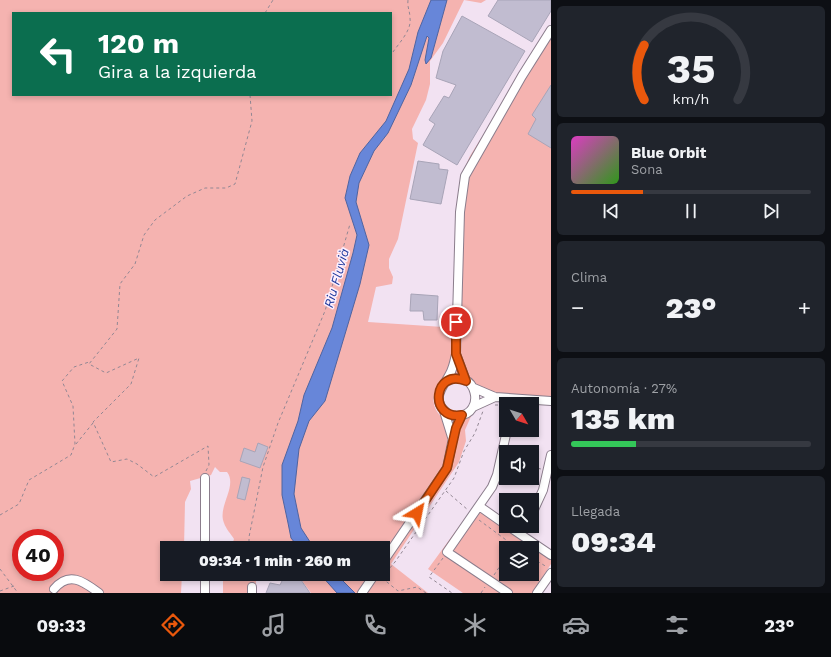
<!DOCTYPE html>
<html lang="es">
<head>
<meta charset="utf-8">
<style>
  :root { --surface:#171b24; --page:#20242c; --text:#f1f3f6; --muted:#9ea1a6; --line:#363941; --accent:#ea580c }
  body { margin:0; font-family:"Work Sans",sans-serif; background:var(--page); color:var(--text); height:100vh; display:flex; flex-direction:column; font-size:15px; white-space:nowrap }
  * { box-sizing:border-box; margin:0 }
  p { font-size:13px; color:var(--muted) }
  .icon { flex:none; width:22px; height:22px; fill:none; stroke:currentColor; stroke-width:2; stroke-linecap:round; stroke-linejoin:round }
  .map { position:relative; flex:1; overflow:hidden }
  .panel { display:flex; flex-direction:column; gap:6px; padding:6px; background:#0d0f14; width:280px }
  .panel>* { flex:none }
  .banner { position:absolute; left:12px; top:12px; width:380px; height:84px; border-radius:0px; box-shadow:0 2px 6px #0003; background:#0b6e4f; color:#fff; overflow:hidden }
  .needle { width:26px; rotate:129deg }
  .tools { position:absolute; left:499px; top:397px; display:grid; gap:8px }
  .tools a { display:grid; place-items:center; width:40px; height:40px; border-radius:0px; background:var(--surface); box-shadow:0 2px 6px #0003; font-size:20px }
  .speed { position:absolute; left:12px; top:529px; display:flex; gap:8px; font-size:20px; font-weight:700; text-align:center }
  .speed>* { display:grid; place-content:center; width:52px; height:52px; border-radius:50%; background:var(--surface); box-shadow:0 2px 6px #0003; line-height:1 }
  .speed .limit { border:6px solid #d22; background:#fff; color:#111 }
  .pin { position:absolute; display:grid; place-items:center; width:34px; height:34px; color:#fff; margin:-17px; border:2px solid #fff; border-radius:50%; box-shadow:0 1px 4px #0007 }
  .me { position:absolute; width:44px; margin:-22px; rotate:35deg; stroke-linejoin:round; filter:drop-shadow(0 0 3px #0008) }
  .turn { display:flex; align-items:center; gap:14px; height:84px; padding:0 20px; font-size:18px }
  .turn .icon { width:52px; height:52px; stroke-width:2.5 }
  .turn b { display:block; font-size:28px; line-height:34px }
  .big { font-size:30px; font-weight:800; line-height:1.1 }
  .panel .tile { flex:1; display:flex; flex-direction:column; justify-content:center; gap:6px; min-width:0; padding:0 14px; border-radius:6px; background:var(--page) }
  .panel .dial { align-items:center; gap:0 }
  .dial svg { height:104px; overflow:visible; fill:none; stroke:var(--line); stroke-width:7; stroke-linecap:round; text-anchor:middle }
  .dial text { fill:var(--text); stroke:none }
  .song { display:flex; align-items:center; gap:12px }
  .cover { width:48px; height:48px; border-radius:6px; background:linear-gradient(135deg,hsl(310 70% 55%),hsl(110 70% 35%)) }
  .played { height:4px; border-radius:2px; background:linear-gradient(90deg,var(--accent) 30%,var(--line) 30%) }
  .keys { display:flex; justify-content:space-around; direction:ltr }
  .heat { display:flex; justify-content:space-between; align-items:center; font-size:22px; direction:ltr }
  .charge { height:6px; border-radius:3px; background:linear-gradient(90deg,#34c759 27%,var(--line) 0) }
  .trip { position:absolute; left:160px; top:541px; width:230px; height:40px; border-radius:0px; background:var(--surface); box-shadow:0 2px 6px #0003; font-weight:800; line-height:40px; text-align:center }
  .menu { display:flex; height:64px; justify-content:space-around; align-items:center; background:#090b0e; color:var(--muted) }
  .menu .icon { width:28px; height:28px }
  .menu .current { color:var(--accent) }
  .menu b { font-size:18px; color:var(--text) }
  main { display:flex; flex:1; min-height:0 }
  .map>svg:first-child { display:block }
</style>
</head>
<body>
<main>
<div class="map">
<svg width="551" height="593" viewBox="0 0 551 593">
  <rect width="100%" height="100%" fill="#f2e2f2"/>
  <!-- green -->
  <path fill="#f5b3b0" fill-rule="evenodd" d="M0,0H486L481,3L464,0L443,43L430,61V84L426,100L412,129L413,139L418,143L398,239L389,259V268L393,277L392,284L376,287L368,322L443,327H452L457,203L461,176L470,156L551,26V397L476,393L464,379L440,383C419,409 454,436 472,414L465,430L466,441L459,462L391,564L428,593H311L297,574H383V548H231L234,539C231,534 226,529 224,523C217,507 238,486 227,472H220L215,467L211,475L190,481L191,489L185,502L184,548H167V574H182L181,593H0ZM13,13H391V95H13ZM21,538H55V572H21Z
    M474,506L551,560V564L532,593H463L428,569ZM506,548H532V574H506Z
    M223,574H256V593H223Z"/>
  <!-- water -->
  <path fill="#6786d9" stroke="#5064a0" d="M431,0H447L431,58L426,64L425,60L429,38L427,36L411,85L388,133L374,151L359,183L356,202L369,245L360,284L325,401L309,421L299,449L294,494L301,528L314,548H299L291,538L288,523L282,495V465L298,421L304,395L332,328L353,253L357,235L345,198L350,176L360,153L386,121L409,69L418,32Z
    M320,574H336L355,593H337Z"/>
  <!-- building -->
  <path fill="#c1bcd0" stroke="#a8a4b7" d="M498,0H551V11L532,42L488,16Z
    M462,16L525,51L457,165L423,145L435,124L429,120L444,96L449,98L456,85L436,78L443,51Z
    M551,85V148L528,134L536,119L532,115Z
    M418,161L439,164V169L448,170L441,204L410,199Z
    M411,294L438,296L437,320H424L423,311H410Z
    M258,443L268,447L260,468L240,461L244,448L255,452Z
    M242,477L250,479L245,500L237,498Z
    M284,577L301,580L310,593H266L270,583L280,585Z"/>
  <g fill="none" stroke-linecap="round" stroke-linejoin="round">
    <defs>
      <path id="minor" d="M456,354L466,381
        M446,382C476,364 488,415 457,416C452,416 447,414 444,410C430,396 448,382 452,369C454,364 455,359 456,354L460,212L465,176L522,76L551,30
        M474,388L495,397L551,401
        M473,407L495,397
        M444,411L452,437
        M507,430L497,475L492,487L447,552L508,593
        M479,506L506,525
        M532,514L543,490L551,455
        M508,526L551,555
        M519,533L524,526
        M205,548V478
        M383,562L447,468L455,428L462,415
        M252,587V593
        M54,589C69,571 83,581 99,593
        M205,593V574
        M362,593L375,574
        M537,593L551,573"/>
    </defs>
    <!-- minor casing -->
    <use href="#minor" stroke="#8b7d8c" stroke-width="10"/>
    <!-- path -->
    <path stroke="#928793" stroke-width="1" stroke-dasharray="3 3" stroke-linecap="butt" d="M265,13L273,0
      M393,52C399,43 412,30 410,18C410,11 407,7 408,0
      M495,405H501
      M76,444L93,423
      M532,467L541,469
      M206,471L209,465L208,446L154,477L137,464L127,459L111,462L93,422L131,384L139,358L106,373L89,364L117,329L120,284L135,264L144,235L155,220L187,196L205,188H226L235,184L252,121L250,95
      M446,491L468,510
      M0,515L19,504L29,480L71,455L75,444L73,406L62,381L74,367L89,362
      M479,520L517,548
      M516,547L520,542
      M249,548V537L263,467L278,423L325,311L350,224
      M443,558L429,577L452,593
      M532,558L547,567
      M0,569L18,593
      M251,574V580
      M494,575L506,557
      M382,577L395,562L454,478L464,451L475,433L483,411
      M382,578L398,591L417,587L426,593
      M0,591L14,586
      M481,593L485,587"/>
    <!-- minor -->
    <use href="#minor" stroke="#fff" stroke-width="8"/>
  </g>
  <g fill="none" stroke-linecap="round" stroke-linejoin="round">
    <defs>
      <path id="route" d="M417,513L447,468L456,428L462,415C428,421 433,367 466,381L456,354V322"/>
    </defs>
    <!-- route casing -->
    <use href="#route" stroke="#983908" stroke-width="10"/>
    <!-- route -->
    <use href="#route" stroke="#ea580c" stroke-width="7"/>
  </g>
  <g text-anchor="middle" stroke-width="3" stroke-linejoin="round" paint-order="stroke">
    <!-- water labels -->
    <g font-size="13" font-style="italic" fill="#233c9d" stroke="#fdf0fe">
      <text transform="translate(336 278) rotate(-74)" y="5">Riu Fluvià</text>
    </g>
  </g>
</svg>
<div class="tools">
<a><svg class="needle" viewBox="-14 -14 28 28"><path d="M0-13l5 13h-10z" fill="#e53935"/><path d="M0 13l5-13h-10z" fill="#9ea1a6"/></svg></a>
<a><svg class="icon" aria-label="sound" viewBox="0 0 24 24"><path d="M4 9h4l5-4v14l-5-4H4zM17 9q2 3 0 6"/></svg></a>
<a><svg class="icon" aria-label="search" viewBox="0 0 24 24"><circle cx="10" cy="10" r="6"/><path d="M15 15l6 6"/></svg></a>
<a><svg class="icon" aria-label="layers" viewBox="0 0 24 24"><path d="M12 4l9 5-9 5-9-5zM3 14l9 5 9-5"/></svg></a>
</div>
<div class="speed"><div class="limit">40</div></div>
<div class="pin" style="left:456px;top:322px;background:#d93025"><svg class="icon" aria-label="arrive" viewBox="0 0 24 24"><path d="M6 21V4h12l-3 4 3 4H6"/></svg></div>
<svg class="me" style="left:417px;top:513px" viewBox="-20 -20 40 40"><path d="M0-17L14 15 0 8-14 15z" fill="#ea580c" stroke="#fff" stroke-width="4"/></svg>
<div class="trip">09:34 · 1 min · 260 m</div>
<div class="banner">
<div class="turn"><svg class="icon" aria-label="left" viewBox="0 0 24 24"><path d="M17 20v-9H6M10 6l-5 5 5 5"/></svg><div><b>120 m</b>Gira a la izquierda</div></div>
</div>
</div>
<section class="panel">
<div class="tile dial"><svg viewBox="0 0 100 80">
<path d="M14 69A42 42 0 1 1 86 69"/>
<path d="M14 69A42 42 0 0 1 14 27" stroke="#ea580c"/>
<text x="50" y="56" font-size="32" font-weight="700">35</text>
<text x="50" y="72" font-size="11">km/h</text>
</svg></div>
<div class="tile">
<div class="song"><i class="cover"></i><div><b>Blue Orbit</b><p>Sona</p></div></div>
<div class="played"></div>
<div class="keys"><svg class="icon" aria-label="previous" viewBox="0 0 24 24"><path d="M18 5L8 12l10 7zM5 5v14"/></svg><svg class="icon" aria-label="pause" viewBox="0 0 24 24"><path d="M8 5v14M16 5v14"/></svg><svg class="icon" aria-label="next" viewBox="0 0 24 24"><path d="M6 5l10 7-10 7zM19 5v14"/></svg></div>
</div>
<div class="tile"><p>Clima</p>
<div class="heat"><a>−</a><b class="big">23°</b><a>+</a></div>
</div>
<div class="tile"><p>Autonomía · 27%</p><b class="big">135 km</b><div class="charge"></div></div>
<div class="tile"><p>Llegada</p><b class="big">09:34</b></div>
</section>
</main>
<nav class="menu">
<b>09:33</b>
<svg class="icon current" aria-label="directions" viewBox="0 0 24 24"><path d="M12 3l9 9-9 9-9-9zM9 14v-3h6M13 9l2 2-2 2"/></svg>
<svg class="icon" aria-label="music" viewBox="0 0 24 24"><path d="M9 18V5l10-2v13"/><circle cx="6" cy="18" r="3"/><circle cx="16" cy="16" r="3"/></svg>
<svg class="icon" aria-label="phone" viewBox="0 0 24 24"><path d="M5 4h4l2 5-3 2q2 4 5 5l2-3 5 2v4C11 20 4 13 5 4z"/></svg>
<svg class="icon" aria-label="climate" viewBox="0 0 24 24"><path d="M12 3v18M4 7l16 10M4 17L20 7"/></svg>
<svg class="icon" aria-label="car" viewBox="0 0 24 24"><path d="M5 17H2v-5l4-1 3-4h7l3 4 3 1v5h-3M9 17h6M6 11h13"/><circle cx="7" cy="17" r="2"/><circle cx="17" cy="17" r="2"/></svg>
<svg class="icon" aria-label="filters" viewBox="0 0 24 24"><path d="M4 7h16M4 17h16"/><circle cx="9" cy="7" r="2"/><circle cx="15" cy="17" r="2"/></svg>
<b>23°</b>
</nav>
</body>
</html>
